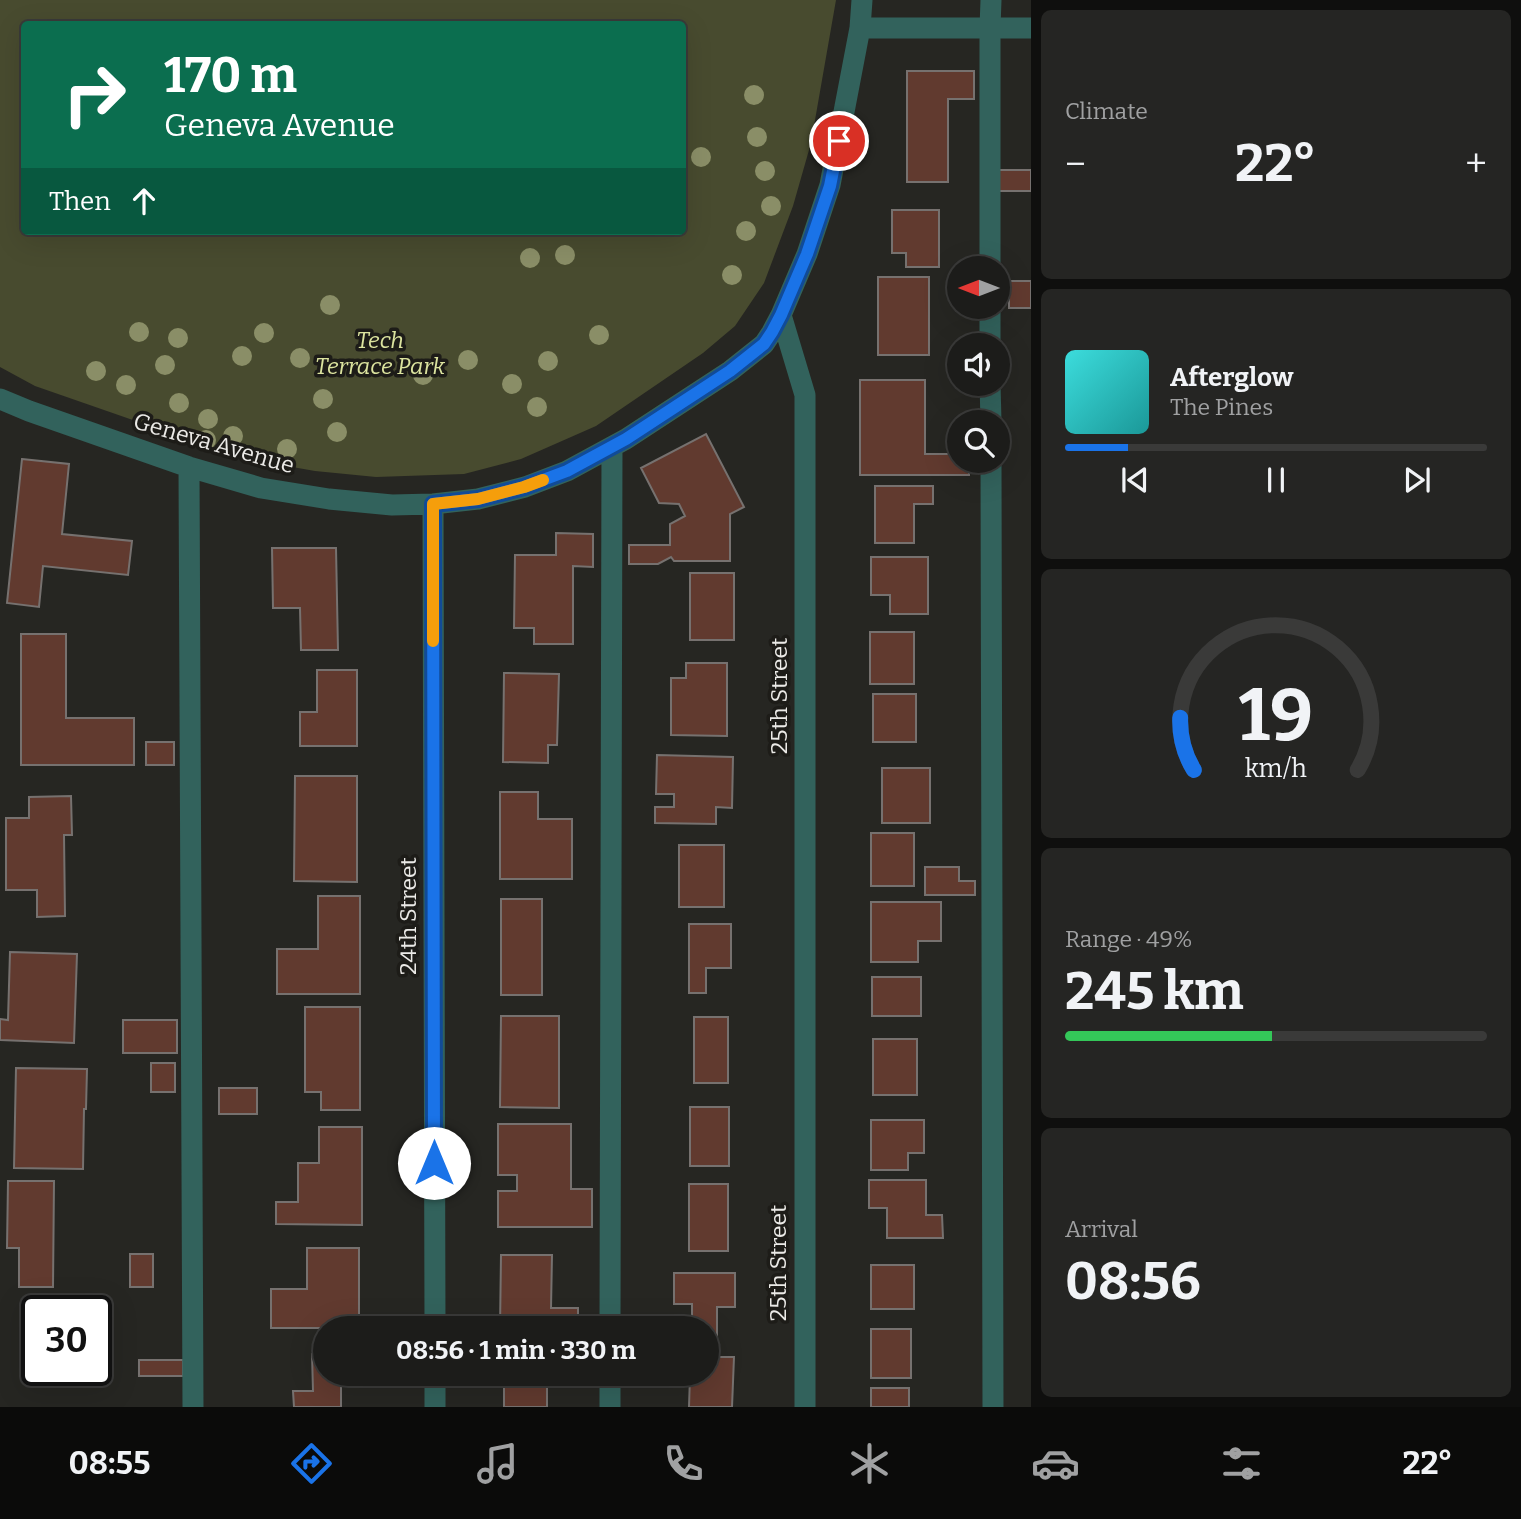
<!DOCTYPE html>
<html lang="en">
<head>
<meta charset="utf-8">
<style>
  :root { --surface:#1c1c1a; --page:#252523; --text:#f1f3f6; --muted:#a0a1a2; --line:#3a3a39; --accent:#1a73e8 }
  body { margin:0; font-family:Bitter,serif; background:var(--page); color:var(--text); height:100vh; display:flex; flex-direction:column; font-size:26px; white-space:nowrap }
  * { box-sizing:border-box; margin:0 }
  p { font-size:23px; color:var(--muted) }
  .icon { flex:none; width:38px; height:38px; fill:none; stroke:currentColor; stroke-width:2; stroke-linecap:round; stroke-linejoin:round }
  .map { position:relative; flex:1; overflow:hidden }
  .details { display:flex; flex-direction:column; gap:10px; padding:10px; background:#0f0f0e; width:490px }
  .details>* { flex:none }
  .hud { position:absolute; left:21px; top:21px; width:665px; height:214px; border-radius:7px; box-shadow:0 7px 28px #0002,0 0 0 2px var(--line); background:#0b6e4f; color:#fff; overflow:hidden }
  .needle { width:46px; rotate:270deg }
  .buttons { position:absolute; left:947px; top:256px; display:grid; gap:14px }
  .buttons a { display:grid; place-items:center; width:63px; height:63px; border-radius:50%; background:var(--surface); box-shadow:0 7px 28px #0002,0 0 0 2px var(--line); font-size:35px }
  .speed { position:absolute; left:21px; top:1295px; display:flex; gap:14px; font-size:35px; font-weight:700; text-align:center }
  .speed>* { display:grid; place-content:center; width:91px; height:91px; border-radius:50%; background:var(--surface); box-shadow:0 7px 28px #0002,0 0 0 2px var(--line); line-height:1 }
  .speed .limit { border:4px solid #111; border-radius:10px; background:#fff; color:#111 }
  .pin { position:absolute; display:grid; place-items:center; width:60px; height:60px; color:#fff; margin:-30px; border:4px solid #fff; border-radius:50%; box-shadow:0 2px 7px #0007 }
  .me { position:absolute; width:77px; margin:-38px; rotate:0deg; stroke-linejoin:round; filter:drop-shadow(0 0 5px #0008) }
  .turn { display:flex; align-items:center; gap:24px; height:147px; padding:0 28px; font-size:32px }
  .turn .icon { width:91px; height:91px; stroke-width:2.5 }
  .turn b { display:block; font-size:49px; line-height:60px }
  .then { display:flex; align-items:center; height:66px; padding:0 28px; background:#0003; gap:14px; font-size:26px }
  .big { font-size:52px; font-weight:700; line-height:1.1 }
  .details .tile { flex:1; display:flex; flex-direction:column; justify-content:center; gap:10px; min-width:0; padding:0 24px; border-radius:10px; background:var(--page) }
  .details .dial { align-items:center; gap:0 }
  .dial svg { height:182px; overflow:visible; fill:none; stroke:var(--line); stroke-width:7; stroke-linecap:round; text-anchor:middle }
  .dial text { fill:var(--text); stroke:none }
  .song { display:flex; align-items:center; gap:21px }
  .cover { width:84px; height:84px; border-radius:10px; background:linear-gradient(135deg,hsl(180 70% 55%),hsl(180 70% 35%)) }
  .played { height:7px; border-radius:4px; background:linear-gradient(90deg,var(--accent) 15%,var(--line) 15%) }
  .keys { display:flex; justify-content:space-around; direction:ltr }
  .heat { display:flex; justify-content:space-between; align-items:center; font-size:38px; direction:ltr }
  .charge { height:10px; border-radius:5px; background:linear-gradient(90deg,#34c759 49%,var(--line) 0) }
  .trip { position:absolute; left:313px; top:1316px; width:406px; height:70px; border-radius:35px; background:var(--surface); box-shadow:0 7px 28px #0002,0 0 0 2px var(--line); font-weight:700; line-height:70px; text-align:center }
  .tabs { display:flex; height:112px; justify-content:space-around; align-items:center; background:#0b0b0a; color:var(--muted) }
  .tabs .icon { width:49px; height:49px }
  .tabs .on { color:var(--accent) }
  .tabs b { font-size:32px; color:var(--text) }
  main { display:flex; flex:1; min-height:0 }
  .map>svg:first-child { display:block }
</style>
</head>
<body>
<main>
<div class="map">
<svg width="1031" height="1407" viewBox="0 0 1031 1407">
  <rect width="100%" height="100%" fill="#262622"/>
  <!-- green -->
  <path fill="#484b2f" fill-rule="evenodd" d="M0,0H836L811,143L793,206L764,283L735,326L703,353L596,426L521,459L464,474L376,477L315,471L242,458L35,386L0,367ZM24,24H682V231H24Z"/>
  <!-- building -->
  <path fill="#613a2f" stroke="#76716f" stroke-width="2" d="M907,71H974V99H948V182H907Z
    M999,170H1031V191H999Z
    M892,210H939V267H906V253H892Z
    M878,277H929V355H878Z
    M1009,281H1031V308H1009Z
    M860,380H925V454H959V460H969V475H860Z
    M706,434L744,507L730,514V561H674L671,557L658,564H629V545H670V524L685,516L679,504L659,503L641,468Z
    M22,459L69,464L62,534L132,541L128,575L43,566L39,607L7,603Z
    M875,486H933V504H914V543H875Z
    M556,533L593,534V567L573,566V644H534V628H514L515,555H556Z
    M272,548H336L338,650H301L300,608H273Z
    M871,557H928V614H890V595H871Z
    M690,573H734V640H690Z
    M870,632H914V684H870Z
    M21,634H66V718H134V765H21Z
    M686,663H727V736L671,735V678H686Z
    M317,670H357V746H300V712H317Z
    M504,673L559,674L557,745H548V763L503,762Z
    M873,694H916V742H873Z
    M146,742H174V765H146Z
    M657,755L733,757L732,808L716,807V824L655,823V807H674V794H656Z
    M882,768H930V823H882Z
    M295,776H357V882L294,881Z
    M500,792H538V819H572V879H500Z
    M71,796L72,835H64L65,916L37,917V890H6V818H29V797Z
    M871,833H914V886H871Z
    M679,845H724V907H679Z
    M925,867H959V881H975V895H925Z
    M318,896H360V994H277V949H318Z
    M501,899H542V995H501Z
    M871,902H941V941H918V962H871Z
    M689,924H731V968H706V993H689Z
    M10,952L77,954L74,1043L0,1040V1019L8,1020Z
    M872,977H921V1016H872Z
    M305,1007H360V1110H321V1092H305Z
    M501,1016H559V1108L500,1107Z
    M694,1017H728V1083H694Z
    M123,1020H177V1053H123Z
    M873,1039H917V1095H873Z
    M151,1063H175V1092H151Z
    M16,1068L87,1069L86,1109H84L83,1169L14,1168Z
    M219,1088H257V1114H219Z
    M690,1107H729V1166H690Z
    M871,1120H924V1153H908V1170H871Z
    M498,1124H571V1189H592V1227H498V1191H517V1175H498Z
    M319,1127H362V1225L276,1224V1202H298V1163H319Z
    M869,1180H926V1215H942L943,1238H887V1208H869Z
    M8,1181H54L53,1287H19V1248H7Z
    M689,1184H728V1251H689Z
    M307,1248H359V1328H271V1289H307Z
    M130,1254H153V1287H130Z
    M501,1255H552L551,1308H578V1328H500Z
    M871,1265H914V1309H871Z
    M674,1273H735V1307H717V1341H707V1328H692V1304H674Z
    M871,1329H911V1378H871Z
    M312,1354H326V1374H358H341V1407H294L293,1391H313Z
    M707,1357H734L732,1407H689L690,1376L655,1375V1374H707Z
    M139,1360H183V1376H139Z
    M504,1374H547V1407H504Z
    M871,1388H909V1407H871Z"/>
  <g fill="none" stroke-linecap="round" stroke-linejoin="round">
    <!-- minor -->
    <path stroke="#32625c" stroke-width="21" d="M860,28H1031
      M990,268V28L991,0
      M990,306V345
      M990,383L991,422
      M0,399L29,411L189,467L261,488L329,499L392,505L433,504L478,499L525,487L567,471L626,439L730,371L764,344L772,332L781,315
      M991,460L993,1407
      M189,467L193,1407
      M433,504L435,1328
      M610,1328L612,447
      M435,1374V1407
      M610,1407V1374
      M805,1407V395L781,315L807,254L830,185L860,28L862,0"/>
  </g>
  <!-- trees -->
  <g fill="#8a8e67">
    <circle cx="754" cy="95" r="10"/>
    <circle cx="757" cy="137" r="10"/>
    <circle cx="701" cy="157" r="10"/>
    <circle cx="765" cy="171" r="10"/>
    <circle cx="771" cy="206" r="10"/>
    <circle cx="746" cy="231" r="10"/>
    <circle cx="565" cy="255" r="10"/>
    <circle cx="530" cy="258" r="10"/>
    <circle cx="732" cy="275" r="10"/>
    <circle cx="330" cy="305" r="10"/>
    <circle cx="139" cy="332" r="10"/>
    <circle cx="264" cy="333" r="10"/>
    <circle cx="599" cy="335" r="10"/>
    <circle cx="178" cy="338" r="10"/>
    <circle cx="242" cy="356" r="10"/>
    <circle cx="300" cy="358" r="10"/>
    <circle cx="468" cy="360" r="10"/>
    <circle cx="548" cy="361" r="10"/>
    <circle cx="165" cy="365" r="10"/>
    <circle cx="96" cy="371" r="10"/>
    <circle cx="423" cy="375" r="10"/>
    <circle cx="512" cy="384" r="10"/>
    <circle cx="126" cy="385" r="10"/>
    <circle cx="323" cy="399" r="10"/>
    <circle cx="179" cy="403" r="10"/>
    <circle cx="537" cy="407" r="10"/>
    <circle cx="208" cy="419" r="10"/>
    <circle cx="337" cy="432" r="10"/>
    <circle cx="233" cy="436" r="10"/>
    <circle cx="206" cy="440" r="10"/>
    <circle cx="287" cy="449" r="10"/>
  </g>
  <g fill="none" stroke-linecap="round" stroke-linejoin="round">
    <defs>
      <path id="route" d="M434,1163L433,504L478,499L524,487L567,471L626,439L730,371L764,344L772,332L781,315L807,254L830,186L839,141"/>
    </defs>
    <!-- route casing -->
    <use href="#route" stroke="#114b97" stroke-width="18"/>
    <!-- route -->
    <use href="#route" stroke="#1a73e8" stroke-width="12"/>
    <!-- slow -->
    <path stroke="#f59e0b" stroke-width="12" d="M433,641V504L478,499L524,487L543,480"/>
  </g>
  <g text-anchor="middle" stroke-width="7" stroke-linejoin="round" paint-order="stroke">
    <!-- park labels -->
    <g font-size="23" font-style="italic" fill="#dce49f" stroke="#1d1c18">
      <text x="380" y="348">Tech<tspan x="380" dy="26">Terrace Park</tspan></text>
    </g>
    <!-- street labels -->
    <g font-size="23" fill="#ebeae7" stroke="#1d1c18">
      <text transform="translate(214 443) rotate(16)" y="8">Geneva Avenue</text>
      <text transform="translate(779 696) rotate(-90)" y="8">25th Street</text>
      <text transform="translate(408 916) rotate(-90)" y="8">24th Street</text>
      <text transform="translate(778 1263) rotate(-90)" y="8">25th Street</text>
    </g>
  </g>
</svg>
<div class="buttons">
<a><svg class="needle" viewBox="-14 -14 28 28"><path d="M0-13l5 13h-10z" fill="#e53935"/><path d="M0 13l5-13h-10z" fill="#a0a1a2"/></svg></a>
<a><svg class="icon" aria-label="sound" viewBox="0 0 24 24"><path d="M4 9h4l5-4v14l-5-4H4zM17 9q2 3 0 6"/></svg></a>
<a><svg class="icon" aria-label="search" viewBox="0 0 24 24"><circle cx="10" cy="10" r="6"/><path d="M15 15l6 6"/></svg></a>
</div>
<div class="speed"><div class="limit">30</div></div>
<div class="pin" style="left:839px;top:141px;background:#d93025"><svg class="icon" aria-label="arrive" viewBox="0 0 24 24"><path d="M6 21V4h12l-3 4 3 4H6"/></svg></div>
<svg class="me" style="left:434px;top:1163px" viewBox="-20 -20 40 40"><circle r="19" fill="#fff"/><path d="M0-13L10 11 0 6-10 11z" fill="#1a73e8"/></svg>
<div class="trip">08:56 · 1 min · 330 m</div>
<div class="hud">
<div class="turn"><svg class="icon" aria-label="right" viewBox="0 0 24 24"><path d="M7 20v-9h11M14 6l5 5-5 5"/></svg><div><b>170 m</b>Geneva Avenue</div></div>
<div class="then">Then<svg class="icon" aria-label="ahead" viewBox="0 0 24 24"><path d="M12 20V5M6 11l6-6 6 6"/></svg></div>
</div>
</div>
<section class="details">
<div class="tile"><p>Climate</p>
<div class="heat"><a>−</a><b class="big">22°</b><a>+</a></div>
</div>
<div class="tile">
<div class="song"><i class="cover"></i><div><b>Afterglow</b><p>The Pines</p></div></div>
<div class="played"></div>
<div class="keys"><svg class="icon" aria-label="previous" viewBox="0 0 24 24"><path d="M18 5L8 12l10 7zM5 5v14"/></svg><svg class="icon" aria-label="pause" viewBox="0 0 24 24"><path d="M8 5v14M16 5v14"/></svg><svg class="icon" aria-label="next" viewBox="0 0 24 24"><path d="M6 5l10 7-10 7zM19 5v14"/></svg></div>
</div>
<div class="tile dial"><svg viewBox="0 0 100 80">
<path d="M14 69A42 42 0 1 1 86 69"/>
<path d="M14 69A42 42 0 0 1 8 46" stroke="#1a73e8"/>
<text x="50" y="56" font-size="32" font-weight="700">19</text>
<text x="50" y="72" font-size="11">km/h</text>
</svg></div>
<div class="tile"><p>Range · 49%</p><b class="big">245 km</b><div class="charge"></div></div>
<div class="tile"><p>Arrival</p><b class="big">08:56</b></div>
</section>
</main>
<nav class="tabs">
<b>08:55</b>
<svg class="icon on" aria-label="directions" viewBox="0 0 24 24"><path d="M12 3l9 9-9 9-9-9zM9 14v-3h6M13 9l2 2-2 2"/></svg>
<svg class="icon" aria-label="music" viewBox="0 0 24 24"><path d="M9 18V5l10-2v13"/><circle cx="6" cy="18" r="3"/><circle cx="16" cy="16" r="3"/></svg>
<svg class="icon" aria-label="phone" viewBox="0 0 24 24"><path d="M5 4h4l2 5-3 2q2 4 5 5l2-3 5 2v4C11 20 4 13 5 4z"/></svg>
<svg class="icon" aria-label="climate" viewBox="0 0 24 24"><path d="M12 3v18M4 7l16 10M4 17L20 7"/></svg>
<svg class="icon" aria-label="car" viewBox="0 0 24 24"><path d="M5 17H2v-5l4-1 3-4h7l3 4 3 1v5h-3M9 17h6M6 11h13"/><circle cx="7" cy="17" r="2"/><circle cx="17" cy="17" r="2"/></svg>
<svg class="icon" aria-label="filters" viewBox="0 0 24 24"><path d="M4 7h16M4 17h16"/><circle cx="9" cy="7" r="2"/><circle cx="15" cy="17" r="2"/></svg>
<b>22°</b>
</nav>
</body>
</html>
